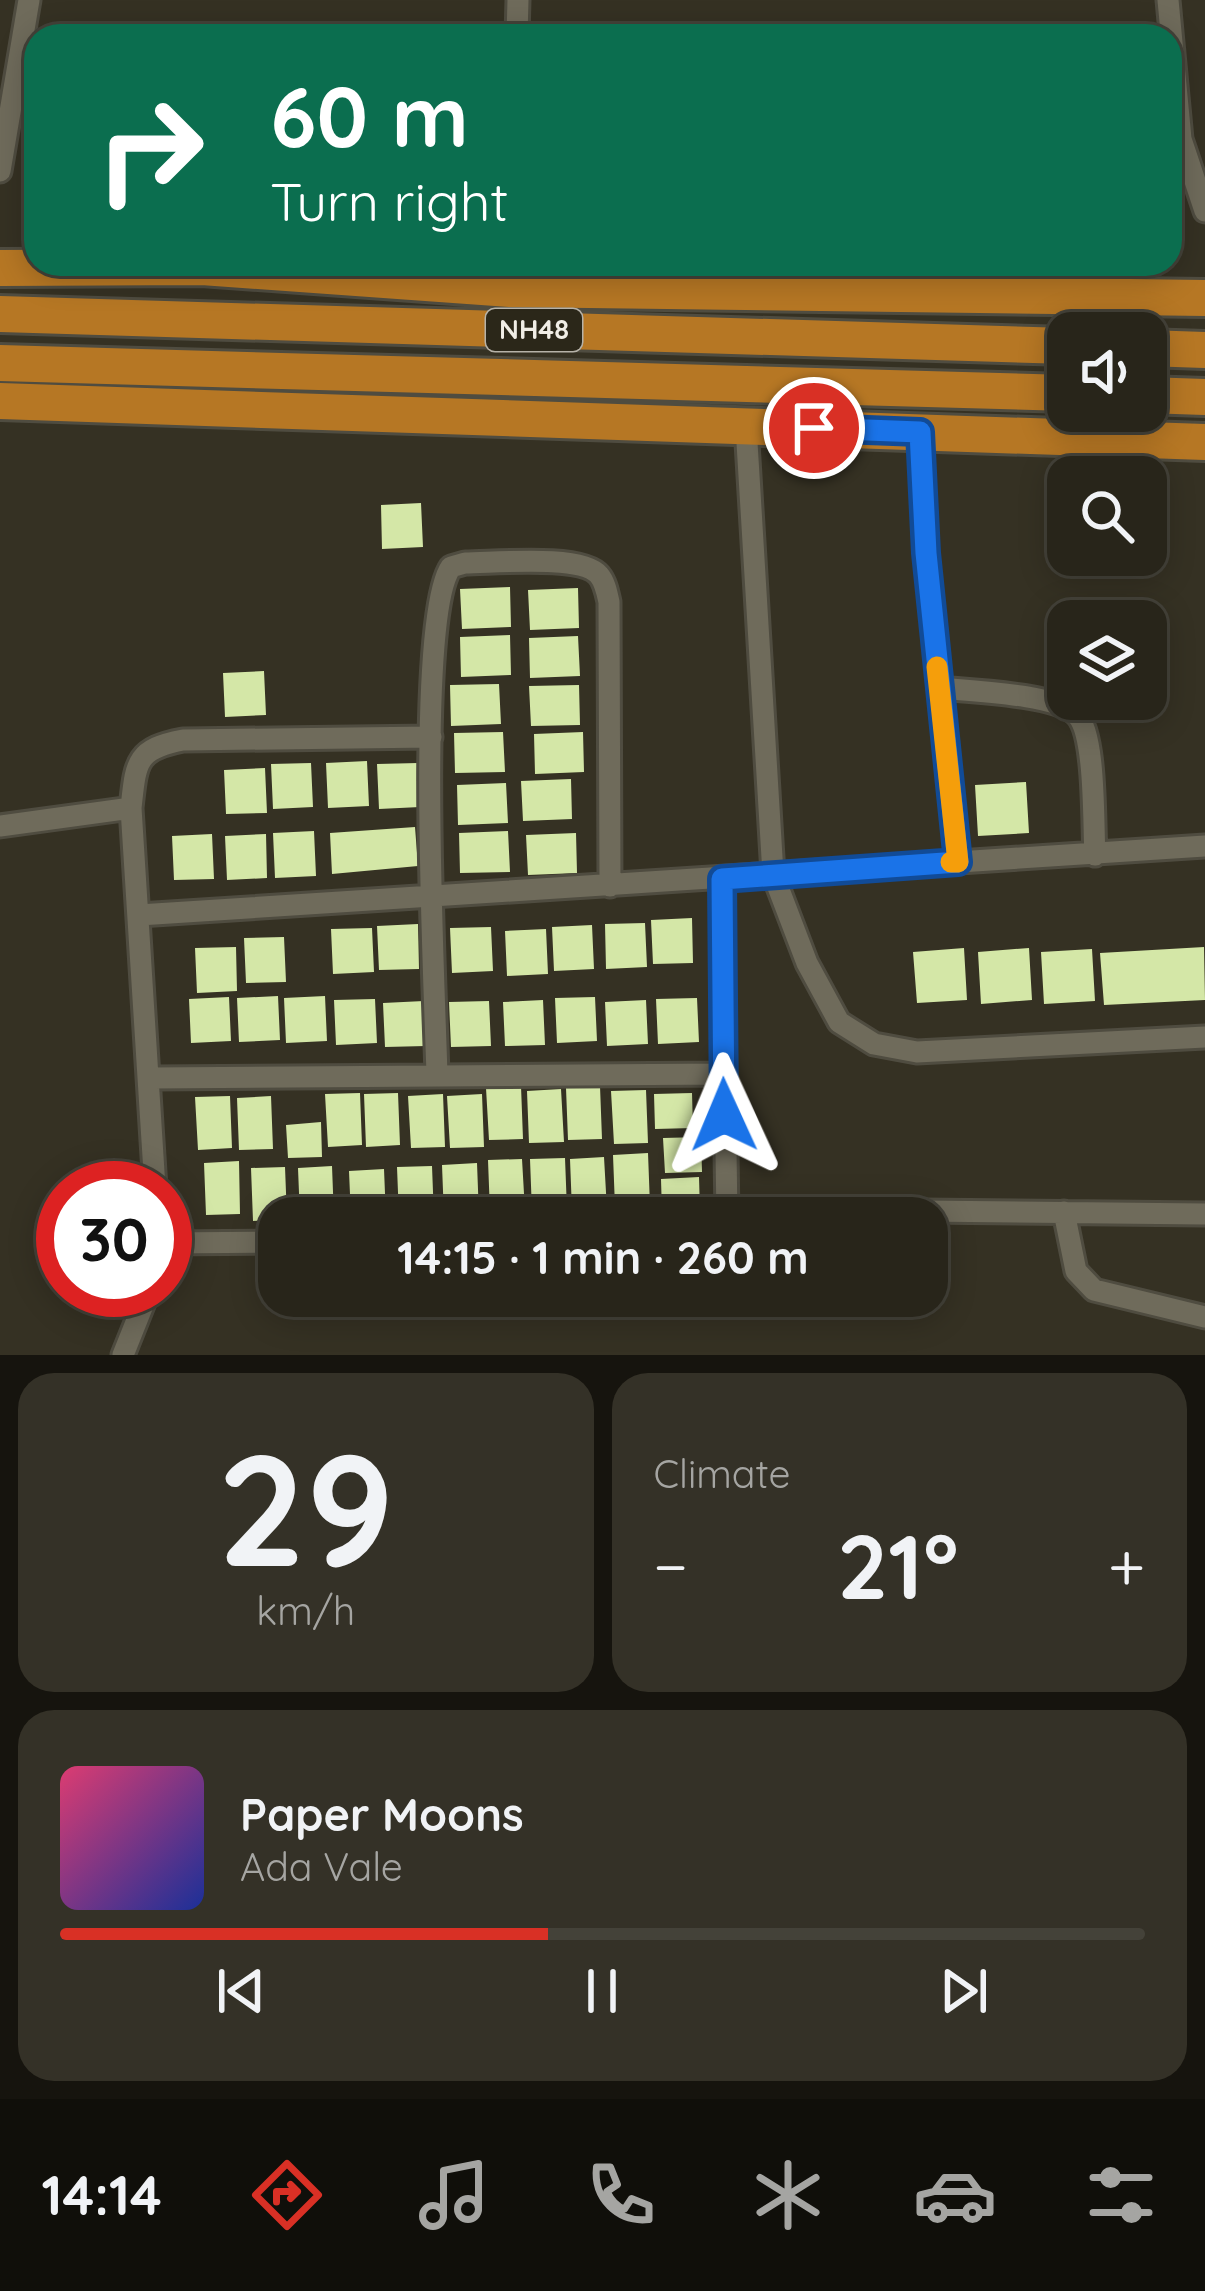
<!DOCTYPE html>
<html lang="en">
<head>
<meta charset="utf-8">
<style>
  :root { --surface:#28251a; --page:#343127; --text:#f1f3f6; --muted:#a5a5a2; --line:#444239; --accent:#d93025 }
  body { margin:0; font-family:Quicksand,sans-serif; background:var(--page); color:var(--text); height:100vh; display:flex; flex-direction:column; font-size:45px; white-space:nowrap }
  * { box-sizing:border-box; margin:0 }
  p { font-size:39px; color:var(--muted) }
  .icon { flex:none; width:66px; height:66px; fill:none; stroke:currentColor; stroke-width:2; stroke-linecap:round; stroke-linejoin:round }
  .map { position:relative; height:1355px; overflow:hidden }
  .panel { display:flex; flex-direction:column; gap:18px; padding:18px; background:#16140e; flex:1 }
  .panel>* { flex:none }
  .guide { position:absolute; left:24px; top:24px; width:1158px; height:252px; border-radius:36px; box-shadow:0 6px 30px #0003,0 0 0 3px var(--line); background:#0b6e4f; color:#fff; overflow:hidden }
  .buttons { position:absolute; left:1047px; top:312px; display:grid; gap:24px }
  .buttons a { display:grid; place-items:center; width:120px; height:120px; border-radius:24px; background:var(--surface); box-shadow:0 6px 30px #0003,0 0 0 3px var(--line); font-size:60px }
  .speed { position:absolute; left:36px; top:1161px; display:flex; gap:24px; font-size:60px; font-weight:700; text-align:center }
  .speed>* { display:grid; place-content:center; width:156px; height:156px; border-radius:50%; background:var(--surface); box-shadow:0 6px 30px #0003,0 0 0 3px var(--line); line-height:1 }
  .speed .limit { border:18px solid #d22; background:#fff; color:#111 }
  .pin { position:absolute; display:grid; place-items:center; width:102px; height:102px; color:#fff; margin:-51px; border:6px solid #fff; border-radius:50%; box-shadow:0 3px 12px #0007 }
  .me { position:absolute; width:132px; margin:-66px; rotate:359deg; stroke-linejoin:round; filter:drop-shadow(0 0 9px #0008) }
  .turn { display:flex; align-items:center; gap:42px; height:252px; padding:0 48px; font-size:54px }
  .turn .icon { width:156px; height:156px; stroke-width:2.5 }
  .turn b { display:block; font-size:84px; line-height:102px }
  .big { font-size:90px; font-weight:700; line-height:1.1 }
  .panel .tile { flex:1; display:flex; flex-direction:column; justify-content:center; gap:18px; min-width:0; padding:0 42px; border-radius:36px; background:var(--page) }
  .panel .dial { align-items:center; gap:0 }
  .dial b { font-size:156px; line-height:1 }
  .song { display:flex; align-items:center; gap:36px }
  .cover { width:144px; height:144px; border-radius:18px; background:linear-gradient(135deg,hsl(340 70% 55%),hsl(230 70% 35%)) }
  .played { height:12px; border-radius:6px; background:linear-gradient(90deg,var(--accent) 45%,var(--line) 45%) }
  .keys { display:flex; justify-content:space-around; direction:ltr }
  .heat { display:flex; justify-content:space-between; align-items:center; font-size:66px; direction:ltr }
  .panel .tiles { flex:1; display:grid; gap:18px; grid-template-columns:1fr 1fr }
  .tile:last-child { grid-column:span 2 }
  .trip { position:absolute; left:258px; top:1197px; width:690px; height:120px; border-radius:36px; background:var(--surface); box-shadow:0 6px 30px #0003,0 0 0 3px var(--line); font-weight:700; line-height:120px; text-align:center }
  .tabs { display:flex; height:192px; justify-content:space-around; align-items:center; background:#100f0a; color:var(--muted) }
  .tabs .icon { width:84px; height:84px }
  .tabs .current { color:var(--accent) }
  .tabs b { font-size:54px; color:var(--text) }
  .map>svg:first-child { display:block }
</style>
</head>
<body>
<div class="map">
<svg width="1205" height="1355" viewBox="0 0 1205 1355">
  <rect width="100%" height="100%" fill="#353123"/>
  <!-- building -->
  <path fill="#d4e7a7" d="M421,503L423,547L382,549L381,505Z
    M510,587L511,627L462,629L460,589Z
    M578,588L579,628L530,630L528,590Z
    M510,635L511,675L461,677L460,637Z
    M578,636L580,676L530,678L529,638Z
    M264,671L266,715L225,717L223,673Z
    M499,684L501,724L451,726L450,685Z
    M579,685L580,725L531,726L529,686Z
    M503,732L505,772L455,773L454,733Z
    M583,732L584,772L535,774L534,734Z
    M367,761L369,806L328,808L326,763Z
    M311,763L313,807L273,809L271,764Z
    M418,763L420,807L379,809L377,764Z
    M265,768L267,813L226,814L224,770Z
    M571,779L572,819L523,821L521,781Z
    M1026,782L1029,833L978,836L975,785Z
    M506,783L508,823L458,825L457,785Z
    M415,827L418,866L332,874L330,833Z
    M314,831L316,876L275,878L273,833Z
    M508,831L510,872L460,873L459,833Z
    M576,833L577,873L528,875L526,835Z
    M212,834L214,879L174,880L172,836Z
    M266,834L267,878L227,880L225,836Z
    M692,918L693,963L653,964L651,920Z
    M645,923L647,967L606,969L605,924Z
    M418,924L419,969L379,970L377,926Z
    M592,925L594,969L554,971L552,927Z
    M491,927L493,971L452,973L450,928Z
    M372,928L374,972L333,974L331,929Z
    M546,929L548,974L507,976L505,931Z
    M284,937L286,982L246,983L244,938Z
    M236,947L237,991L197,993L195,948Z
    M1204,947L1205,1000L1104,1005L1100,953Z
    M964,948L967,1000L917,1003L913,952Z
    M1029,948L1032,1000L981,1004L978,952Z
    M1092,949L1095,1001L1044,1004L1041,952Z
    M278,996L280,1040L239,1042L237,998Z
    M325,996L327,1041L286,1043L284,998Z
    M229,997L231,1041L191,1043L189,999Z
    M595,997L597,1041L557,1043L555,998Z
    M697,998L699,1042L658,1044L656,999Z
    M375,999L377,1043L336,1045L334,1000Z
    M543,1000L545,1045L505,1046L503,1002Z
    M646,1000L648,1044L607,1046L605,1002Z
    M424,1001L426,1046L385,1047L383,1003Z
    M489,1001L491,1046L451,1047L449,1002Z
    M521,1086L523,1139L489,1140L486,1088Z
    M600,1086L602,1139L568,1140L566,1088Z
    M561,1089L564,1142L529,1143L527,1091Z
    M646,1090L648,1143L614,1144L611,1091Z
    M360,1093L362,1145L328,1147L325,1094Z
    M398,1093L400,1145L366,1147L364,1094Z
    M692,1093L693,1128L655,1129L654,1094Z
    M443,1094L445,1147L411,1148L408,1096Z
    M482,1094L484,1147L450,1148L447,1096Z
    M230,1096L232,1148L198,1150L195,1097Z
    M271,1096L273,1149L239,1150L237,1098Z
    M321,1122L322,1157L288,1158L286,1125Z
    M701,1137L702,1172L665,1173L663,1138Z
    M648,1153L650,1206L615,1207L613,1155Z
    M604,1157L607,1210L572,1211L570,1159Z
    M565,1158L567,1210L532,1212L530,1159Z
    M522,1159L525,1211L490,1213L488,1160Z
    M239,1161L240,1214L206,1215L204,1163Z
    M477,1163L479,1216L444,1217L442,1165Z
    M332,1166L334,1218H300L298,1168Z
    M432,1166L434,1218H399L397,1167Z
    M285,1167L287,1218L253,1221L251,1168Z
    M384,1169L386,1218H351L349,1171Z
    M699,1177L700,1212L662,1213L661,1179Z"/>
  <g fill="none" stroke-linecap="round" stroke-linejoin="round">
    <defs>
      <path id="minor" d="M1168,0L1181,139L1205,211
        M517,36L518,0
        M0,171L29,0
        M510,289L511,264
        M746,426L773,874L807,963L839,1022L874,1044L917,1052L1205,1037
        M920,432L926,553L958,862
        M939,688C970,691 1058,694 1077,715C1096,735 1093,825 1095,855
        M0,826L131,808
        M722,879L727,1218
        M139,915L1205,846
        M437,1076C435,993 415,617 451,567L465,563C494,563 582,554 599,575C605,582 607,593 609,602L610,886
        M152,1078L723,1074
        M155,1188L131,808C136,763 135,749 183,740L431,737
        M922,1211L1205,1214
        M1064,1212L1076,1271L1094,1290L1205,1317
        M165,1243L279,1242
        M123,1355L149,1290"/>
      <path id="trunk" d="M0,268L202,267L510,289L1205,298
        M0,314L1068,346
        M1146,348L1205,350
        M0,363L1068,393
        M1146,395L1205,397
        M0,401L1205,442"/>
    </defs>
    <!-- minor casing -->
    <use href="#minor" stroke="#4f4c40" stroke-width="27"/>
    <!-- trunk casing -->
    <use href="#trunk" stroke="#4f4c40" stroke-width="42"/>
    <!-- minor -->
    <use href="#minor" stroke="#6f6b5b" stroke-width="21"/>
    <!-- trunk -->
    <use href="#trunk" stroke="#b67724" stroke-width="36"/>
  </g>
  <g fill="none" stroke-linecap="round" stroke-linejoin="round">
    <defs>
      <path id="route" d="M724,1115L722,879L958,862L926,553L920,432L814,428"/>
    </defs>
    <!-- route casing -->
    <use href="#route" stroke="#114b97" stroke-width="30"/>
    <!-- route -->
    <use href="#route" stroke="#1a73e8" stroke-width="21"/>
    <!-- slow -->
    <path stroke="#f59e0b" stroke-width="21" d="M937,667L958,862H951"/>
  </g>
  <g text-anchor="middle" stroke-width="12" stroke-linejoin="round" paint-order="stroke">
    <!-- shield labels -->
    <rect fill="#2b2719" stroke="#b6b2a8" stroke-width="3" x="486" y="309" width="96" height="42" rx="9"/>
    <g font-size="27" font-weight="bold" fill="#f1eee6">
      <text x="534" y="339">NH48</text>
    </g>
  </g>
</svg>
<div class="buttons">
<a><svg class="icon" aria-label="sound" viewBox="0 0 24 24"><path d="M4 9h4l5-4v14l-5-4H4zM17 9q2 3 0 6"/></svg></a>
<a><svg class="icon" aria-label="search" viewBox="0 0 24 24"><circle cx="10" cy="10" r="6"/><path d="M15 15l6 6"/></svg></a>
<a><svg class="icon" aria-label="layers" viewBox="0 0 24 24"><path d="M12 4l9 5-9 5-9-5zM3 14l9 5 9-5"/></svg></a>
</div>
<div class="speed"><div class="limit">30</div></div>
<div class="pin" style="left:814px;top:428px;background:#d93025"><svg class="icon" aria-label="arrive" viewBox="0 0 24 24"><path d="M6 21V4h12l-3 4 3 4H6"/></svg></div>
<svg class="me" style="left:724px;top:1115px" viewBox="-20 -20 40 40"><path d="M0-17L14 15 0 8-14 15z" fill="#1a73e8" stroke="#fff" stroke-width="4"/></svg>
<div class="trip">14:15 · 1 min · 260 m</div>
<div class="guide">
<div class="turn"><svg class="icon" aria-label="right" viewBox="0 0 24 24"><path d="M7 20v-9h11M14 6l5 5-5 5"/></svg><div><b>60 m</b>Turn right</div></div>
</div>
</div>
<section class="panel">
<div class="tiles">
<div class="tile dial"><b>29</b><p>km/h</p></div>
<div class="tile"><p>Climate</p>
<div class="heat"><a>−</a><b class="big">21°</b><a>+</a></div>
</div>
<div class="tile">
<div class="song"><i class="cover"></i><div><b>Paper Moons</b><p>Ada Vale</p></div></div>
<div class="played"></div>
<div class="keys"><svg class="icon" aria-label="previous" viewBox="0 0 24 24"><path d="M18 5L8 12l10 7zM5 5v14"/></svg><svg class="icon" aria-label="pause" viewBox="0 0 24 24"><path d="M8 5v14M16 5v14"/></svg><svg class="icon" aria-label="next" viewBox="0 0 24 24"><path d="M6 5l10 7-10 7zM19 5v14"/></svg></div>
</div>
</div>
</section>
<nav class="tabs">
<b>14:14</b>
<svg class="icon current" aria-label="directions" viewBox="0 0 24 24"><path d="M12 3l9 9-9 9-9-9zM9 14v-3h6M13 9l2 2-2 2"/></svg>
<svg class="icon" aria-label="music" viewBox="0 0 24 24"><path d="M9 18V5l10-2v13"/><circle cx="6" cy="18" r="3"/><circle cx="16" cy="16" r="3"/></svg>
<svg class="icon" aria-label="phone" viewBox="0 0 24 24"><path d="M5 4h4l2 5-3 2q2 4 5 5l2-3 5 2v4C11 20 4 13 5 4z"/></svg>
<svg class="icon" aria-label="climate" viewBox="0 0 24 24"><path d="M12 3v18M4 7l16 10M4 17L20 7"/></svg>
<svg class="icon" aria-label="car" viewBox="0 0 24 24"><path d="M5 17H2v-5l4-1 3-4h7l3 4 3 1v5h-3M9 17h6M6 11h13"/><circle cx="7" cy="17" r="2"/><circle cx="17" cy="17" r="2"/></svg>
<svg class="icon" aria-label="filters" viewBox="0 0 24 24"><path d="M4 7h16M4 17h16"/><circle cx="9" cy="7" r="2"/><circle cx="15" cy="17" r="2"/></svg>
</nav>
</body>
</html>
